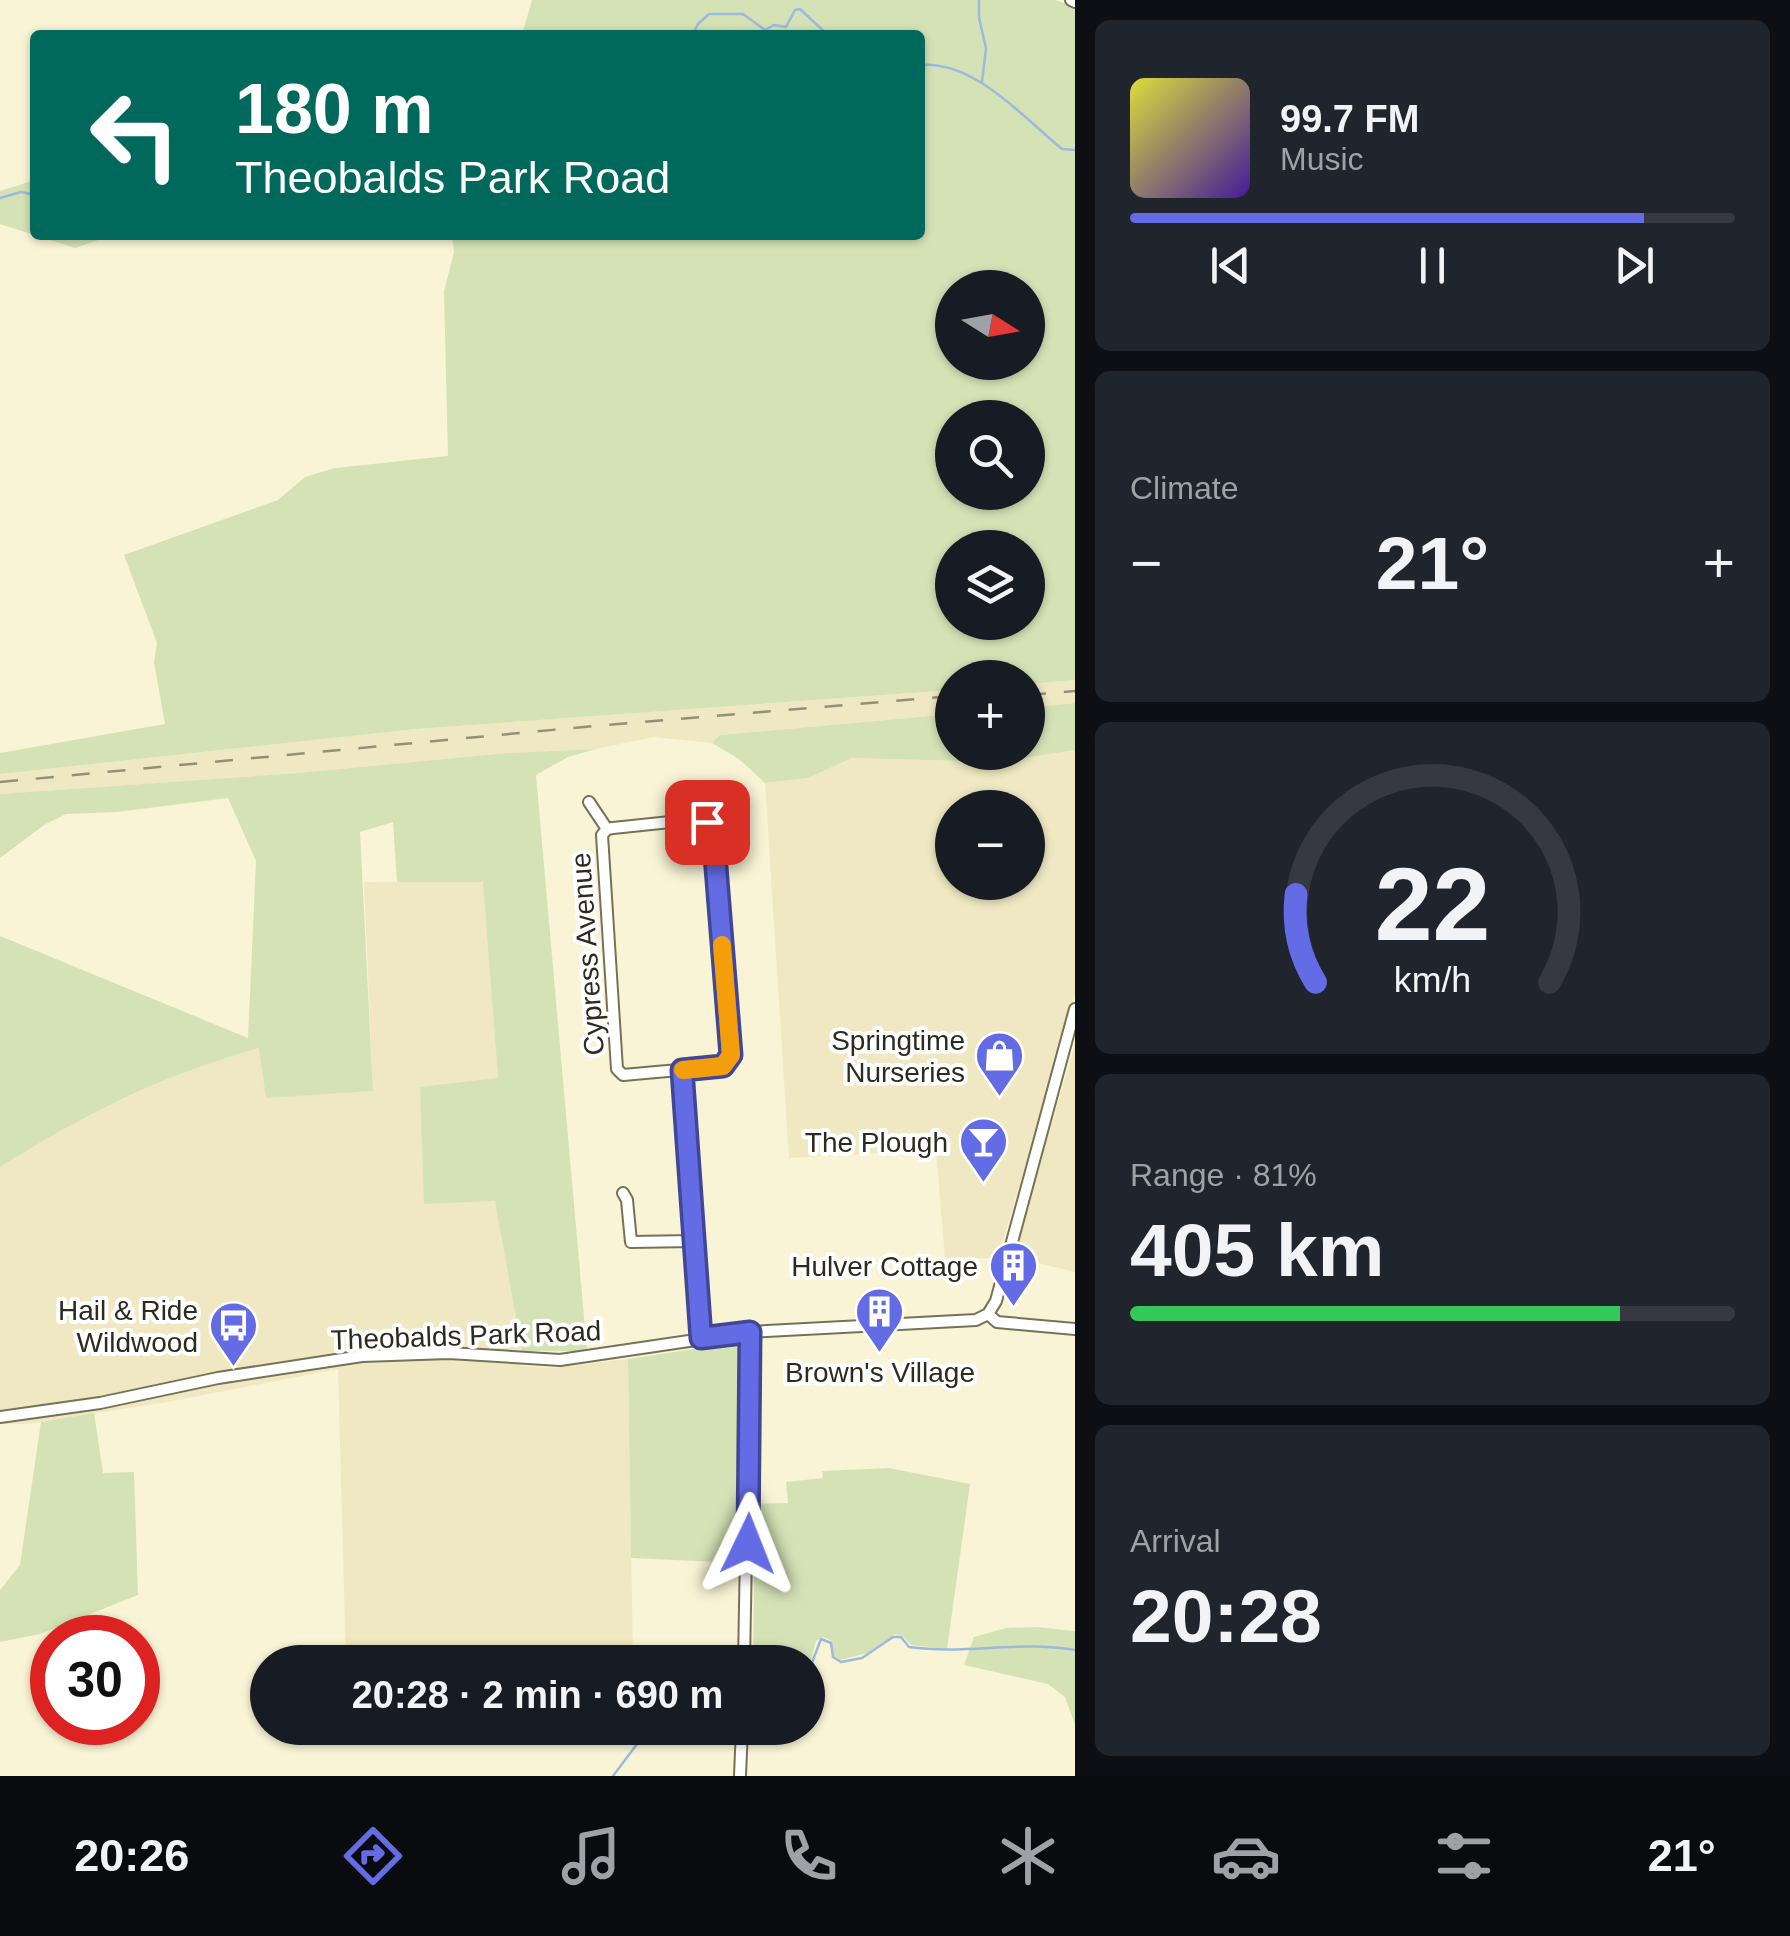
<!DOCTYPE html>
<html lang="en">
<head>
<meta charset="utf-8">
<style>
  :root { --surface:#171b24; --page:#20242c; --text:#f1f3f6; --muted:#9ea1a6; --line:#363941; --accent:#646ce5 }
  body { margin:0; font-family:Helvetica,sans-serif; background:var(--page); color:var(--text); height:100vh; display:flex; flex-direction:column; font-size:38px; white-space:nowrap }
  * { box-sizing:border-box; margin:0 }
  p { font-size:32px; color:var(--muted) }
  .icon { flex:none; width:55px; height:55px; fill:none; stroke:currentColor; stroke-width:2; stroke-linecap:round; stroke-linejoin:round }
  .map { position:relative; flex:1; overflow:hidden }
  .drawer { display:flex; flex-direction:column; gap:20px; padding:20px; background:#0d0f14; width:715px }
  .drawer>* { flex:none }
  .top-card { position:absolute; left:30px; top:30px; width:895px; height:210px; border-radius:10px; box-shadow:0 2px 8px #0004; background:#00695c; color:#fff; overflow:hidden }
  .needle { width:65px; rotate:101deg }
  .tools { position:absolute; left:935px; top:270px; display:grid; gap:20px }
  .tools a { display:grid; place-items:center; width:110px; height:110px; border-radius:50%; background:var(--surface); box-shadow:0 2px 8px #0004; font-size:50px }
  .speed { position:absolute; left:30px; top:1615px; display:flex; gap:20px; font-size:50px; font-weight:700; text-align:center }
  .speed>* { display:grid; place-content:center; width:130px; height:130px; border-radius:50%; background:var(--surface); box-shadow:0 2px 8px #0004; line-height:1 }
  .speed .limit { border:15px solid #d22; background:#fff; color:#111 }
  .pin { position:absolute; display:grid; place-items:center; width:85px; height:85px; color:#fff; margin:-42px; border-radius:20px; box-shadow:0 5px 15px #0006 }
  .me { position:absolute; width:110px; margin:-55px; rotate:2deg; stroke-linejoin:round; filter:drop-shadow(0 0 8px #0008) }
  .turn { display:flex; align-items:center; gap:35px; height:210px; padding:0 40px; font-size:45px }
  .turn .icon { width:130px; height:130px; stroke-width:2.5 }
  .turn b { display:block; font-size:70px; line-height:85px }
  .big { font-size:75px; font-weight:600; line-height:1.1 }
  .drawer .tile { flex:1; display:flex; flex-direction:column; justify-content:center; gap:15px; min-width:0; padding:0 35px; border-radius:15px; background:var(--page) }
  .drawer .dial { align-items:center; gap:0 }
  .dial svg { height:260px; overflow:visible; fill:none; stroke:var(--line); stroke-width:7; stroke-linecap:round; text-anchor:middle }
  .dial text { fill:var(--text); stroke:none }
  .song { display:flex; align-items:center; gap:30px }
  .cover { width:120px; height:120px; border-radius:15px; background:linear-gradient(135deg,hsl(60 70% 55%),hsl(260 70% 35%)) }
  .played { height:10px; border-radius:5px; background:linear-gradient(90deg,var(--accent) 85%,var(--line) 85%) }
  .keys { display:flex; justify-content:space-around; direction:ltr }
  .heat { display:flex; justify-content:space-between; align-items:center; font-size:55px; direction:ltr }
  .charge { height:15px; border-radius:8px; background:linear-gradient(90deg,#34c759 81%,var(--line) 0) }
  .trip { position:absolute; left:250px; top:1645px; width:575px; height:100px; border-radius:50px; background:var(--surface); box-shadow:0 2px 8px #0004; font-weight:600; line-height:100px; text-align:center }
  .menu { display:flex; height:160px; justify-content:space-around; align-items:center; background:#090b0e; color:var(--muted) }
  .menu .icon { width:70px; height:70px }
  .menu .selected { color:var(--accent) }
  .menu b { font-size:45px; color:var(--text) }
  main { display:flex; flex:1; min-height:0 }
  .map>svg:first-child { display:block }
</style>
</head>
<body>
<main>
<div class="map">
<svg width="1075" height="1776" viewBox="0 0 1075 1776">
  <rect width="100%" height="100%" fill="#f9f4d5"/>
  <!-- built -->
  <path fill="#efe8c2" fill-rule="evenodd" d="M1075,680V703L1028,708V684Z
    M952,690V714L720,735L712,743L653,737L596,749L507,753L298,773L0,794V774L416,729Z
    M1075,750V995L998,1258L945,1259L936,1150L789,1158L765,783L808,778L852,758L1000,762ZM952,808H1028V882H952Z
    M484,881L498,1079L425,1204L496,1200L522,1351L520,1366L551,1368L628,1359L633,1662H346L338,1369L167,1402L27,1424H0V1167L75,1120L199,1065L260,1048L373,1091L364,882Z
    M1075,1044V1272L1013,1257Z"/>
  <!-- green -->
  <path fill="#d5e2b6" fill-rule="evenodd" d="M532,0H1055L1075,7V680L1028,684V678H952V690L416,729L0,774V753L165,724L154,662L157,643L124,555L278,500L305,477L335,468L448,456L444,291L454,252L452,235H920V35H522ZM952,288H1028V362H952ZM952,418H1028V492H952ZM952,548H1028V622H952Z
    M35,180V235H113L75,248L0,224V191Z
    M1075,703V750L1000,762L852,758L808,778L765,783L739,759L712,743L720,735L952,714V752H1028V708Z
    M596,749L568,757L536,775L587,1351H522L495,1201L424,1204L420,1087L498,1078L483,882H397L393,822L360,832L373,1091L266,1098L259,1048C162,1075 85,1114 0,1167V936L248,1038L256,861L228,798L117,812L66,814L44,825L0,858V794L298,773L507,753Z
    M740,1342L739,1563L631,1558L628,1359Z
    M94,1413L103,1473L134,1472L138,1595L40,1634L0,1642V1590L20,1565L41,1422Z
    M889,1468L970,1484L947,1649L911,1645L903,1636L895,1634L868,1653L840,1660L834,1656L831,1640L822,1637L816,1641L808,1671V1662H753L755,1504L788,1503L786,1482L823,1478L822,1471Z
    M1036,1627L1075,1631V1725L1065,1697L1048,1684L964,1665L974,1637L1006,1628Z"/>
  <g fill="none" stroke-linecap="round" stroke-linejoin="round">
    <!-- stream -->
    <path stroke="#9bbade" stroke-width="2.5" d="M979,0V18L986,48L982,82
      M692,35L698,24L709,14H743L765,30L774,25L786,27L795,10L800,9L828,35
      M920,65C974,60 1023,117 1062,149L1075,150
      M0,198L21,192L35,195
      M808,1673L821,1639L831,1643L833,1657L841,1662L862,1658L893,1637H901L909,1647C966,1655 1019,1640 1075,1650
      M613,1776L649,1728"/>
    <defs>
      <path id="minor" d="M1071,0L1075,2
        M589,802L607,829
        M699,819L713,830L731,1055L723,1066L623,1075L617,1069L602,835L607,829L613,828Z
        M682,1070L701,1338
        M623,1193L627,1200L631,1242L693,1241
        M988,1314L997,1322L1075,1329
        M0,1417L100,1403L218,1378L362,1356L449,1353L560,1360L750,1332L976,1320L988,1314L996,1301L1075,1009
        M744,1662L750,1332
        M740,1776L742,1728"/>
    </defs>
    <!-- minor casing -->
    <use href="#minor" stroke="#767257" stroke-width="14"/>
    <!-- minor -->
    <use href="#minor" stroke="#fff" stroke-width="10"/>
    <!-- rail -->
    <path stroke="#938f7a" stroke-width="2.5" stroke-dasharray="18 18" stroke-linecap="butt" d="M1028,695L1075,691
      M0,782L594,726L952,696"/>
  </g>
  <g fill="none" stroke-linecap="round" stroke-linejoin="round">
    <defs>
      <path id="route" d="M707,822L713,830L731,1055L723,1066L682,1070L701,1338L750,1332L748,1544"/>
    </defs>
    <!-- route casing -->
    <use href="#route" stroke="#414695" stroke-width="25"/>
    <!-- route -->
    <use href="#route" stroke="#646ce5" stroke-width="18"/>
    <!-- slow -->
    <path stroke="#f59e0b" stroke-width="18" d="M683,1070L723,1066L731,1055L722,945"/>
  </g>
  <!-- icons -->
  <defs>
    <symbol id="shop-pin" viewBox="-11 -11 22 30"><path d="M0 17L-7.5 6A9.5 9.5 0 1 1 7.5 6Z" fill="#646ce5" stroke="#fff"/><path d="M-5-2.5h2.3a2.7 3.5 0 0 1 5.4 0H5L5.5 6h-11ZM-1.5-2.5h3a1.5 2.3 0 0 0-3 0Z" fill="#fff"/></symbol>
    <symbol id="bar-pin" viewBox="-11 -11 22 30"><path d="M0 17L-7.5 6A9.5 9.5 0 1 1 7.5 6Z" fill="#646ce5" stroke="#fff"/><path d="M-6-5H6L.8 .8V4.5H3.5V6h-7V4.5H-.8V.8Z" fill="#fff"/></symbol>
    <symbol id="building-pin" viewBox="-11 -11 22 30"><path d="M0 17L-7.5 6A9.5 9.5 0 1 1 7.5 6Z" fill="#646ce5" stroke="#fff"/><path d="M-4-6H4V6H1V3H-1V6H-4ZM-2.5-4.3h1.7v1.8h-1.7ZM.8-4.3h1.7v1.8H.8ZM-2.5-1h1.7V.8h-1.7ZM.8-1h1.7V.8H.8Z" fill="#fff"/></symbol>
    <symbol id="bus-pin" viewBox="-11 -11 22 30"><path d="M0 17L-7.5 6A9.5 9.5 0 1 1 7.5 6Z" fill="#646ce5" stroke="#fff"/><path d="M-5-6H5V4H4V6H2V4H-2V6H-4V4H-5ZM-3.5-4V0h7V-4ZM-3.5 1.2v1.5H-2V1.2ZM2 1.2v1.5H3.5V1.2Z" fill="#fff"/></symbol>
  </defs>
  <g fill-rule="evenodd">
    <use href="#shop-pin" x="972" y="1028" width="55" height="75"/>
    <use href="#bar-pin" x="956" y="1114" width="55" height="75"/>
    <use href="#building-pin" x="986" y="1238" width="55" height="75"/>
    <use href="#building-pin" x="852" y="1284" width="55" height="75"/>
    <use href="#bus-pin" x="206" y="1298" width="55" height="75"/>
  </g>
  <g text-anchor="middle" stroke-width="8" stroke-linejoin="round" paint-order="stroke">
    <!-- street labels -->
    <g font-size="28" fill="#2d2b1f" stroke="#fff">
      <text transform="translate(587 954) rotate(-94)" y="10">Cypress Avenue</text>
      <text transform="translate(466 1335) rotate(-2)" y="10">Theobalds Park Road</text>
    </g>
    <!-- poi labels -->
    <g font-size="28" fill="#2d2b1f" stroke="#fff" text-anchor="end">
      <text x="965" y="1050">Springtime<tspan x="965" dy="32">Nurseries</tspan></text>
      <text x="948" y="1152">The Plough</text>
      <text x="978" y="1276">Hulver Cottage</text>
      <text x="198" y="1320">Hail &amp; Ride<tspan x="198" dy="32">Wildwood</tspan></text>
      <text x="880" y="1382" text-anchor="middle">Brown's Village</text>
    </g>
  </g>
</svg>
<div class="tools">
<a><svg class="needle" viewBox="-14 -14 28 28"><path d="M0-13l5 13h-10z" fill="#e53935"/><path d="M0 13l5-13h-10z" fill="#9ea1a6"/></svg></a>
<a><svg class="icon" aria-label="search" viewBox="0 0 24 24"><circle cx="10" cy="10" r="6"/><path d="M15 15l6 6"/></svg></a>
<a><svg class="icon" aria-label="layers" viewBox="0 0 24 24"><path d="M12 4l9 5-9 5-9-5zM3 14l9 5 9-5"/></svg></a>
<a>+</a>
<a>−</a>
</div>
<div class="speed"><div class="limit">30</div></div>
<div class="pin" style="left:707px;top:822px;background:#d93025"><svg class="icon" aria-label="arrive" viewBox="0 0 24 24"><path d="M6 21V4h12l-3 4 3 4H6"/></svg></div>
<svg class="me" style="left:748px;top:1544px" viewBox="-20 -20 40 40"><path d="M0-17L14 15 0 8-14 15z" fill="#646ce5" stroke="#fff" stroke-width="4"/></svg>
<div class="trip">20:28 · 2 min · 690 m</div>
<div class="top-card">
<div class="turn"><svg class="icon" aria-label="left" viewBox="0 0 24 24"><path d="M17 20v-9H6M10 6l-5 5 5 5"/></svg><div><b>180 m</b>Theobalds Park Road</div></div>
</div>
</div>
<section class="drawer">
<div class="tile">
<div class="song"><i class="cover"></i><div><b>99.7 FM</b><p>Music</p></div></div>
<div class="played"></div>
<div class="keys"><svg class="icon" aria-label="previous" viewBox="0 0 24 24"><path d="M18 5L8 12l10 7zM5 5v14"/></svg><svg class="icon" aria-label="pause" viewBox="0 0 24 24"><path d="M8 5v14M16 5v14"/></svg><svg class="icon" aria-label="next" viewBox="0 0 24 24"><path d="M6 5l10 7-10 7zM19 5v14"/></svg></div>
</div>
<div class="tile"><p>Climate</p>
<div class="heat"><a>−</a><b class="big">21°</b><a>+</a></div>
</div>
<div class="tile dial"><svg viewBox="0 0 100 80">
<path d="M14 69A42 42 0 1 1 86 69"/>
<path d="M14 69A42 42 0 0 1 8 42" stroke="#646ce5"/>
<text x="50" y="56" font-size="32" font-weight="700">22</text>
<text x="50" y="72" font-size="11">km/h</text>
</svg></div>
<div class="tile"><p>Range · 81%</p><b class="big">405 km</b><div class="charge"></div></div>
<div class="tile"><p>Arrival</p><b class="big">20:28</b></div>
</section>
</main>
<nav class="menu">
<b>20:26</b>
<svg class="icon selected" aria-label="directions" viewBox="0 0 24 24"><path d="M12 3l9 9-9 9-9-9zM9 14v-3h6M13 9l2 2-2 2"/></svg>
<svg class="icon" aria-label="music" viewBox="0 0 24 24"><path d="M9 18V5l10-2v13"/><circle cx="6" cy="18" r="3"/><circle cx="16" cy="16" r="3"/></svg>
<svg class="icon" aria-label="phone" viewBox="0 0 24 24"><path d="M5 4h4l2 5-3 2q2 4 5 5l2-3 5 2v4C11 20 4 13 5 4z"/></svg>
<svg class="icon" aria-label="climate" viewBox="0 0 24 24"><path d="M12 3v18M4 7l16 10M4 17L20 7"/></svg>
<svg class="icon" aria-label="car" viewBox="0 0 24 24"><path d="M5 17H2v-5l4-1 3-4h7l3 4 3 1v5h-3M9 17h6M6 11h13"/><circle cx="7" cy="17" r="2"/><circle cx="17" cy="17" r="2"/></svg>
<svg class="icon" aria-label="filters" viewBox="0 0 24 24"><path d="M4 7h16M4 17h16"/><circle cx="9" cy="7" r="2"/><circle cx="15" cy="17" r="2"/></svg>
<b>21°</b>
</nav>
</body>
</html>
